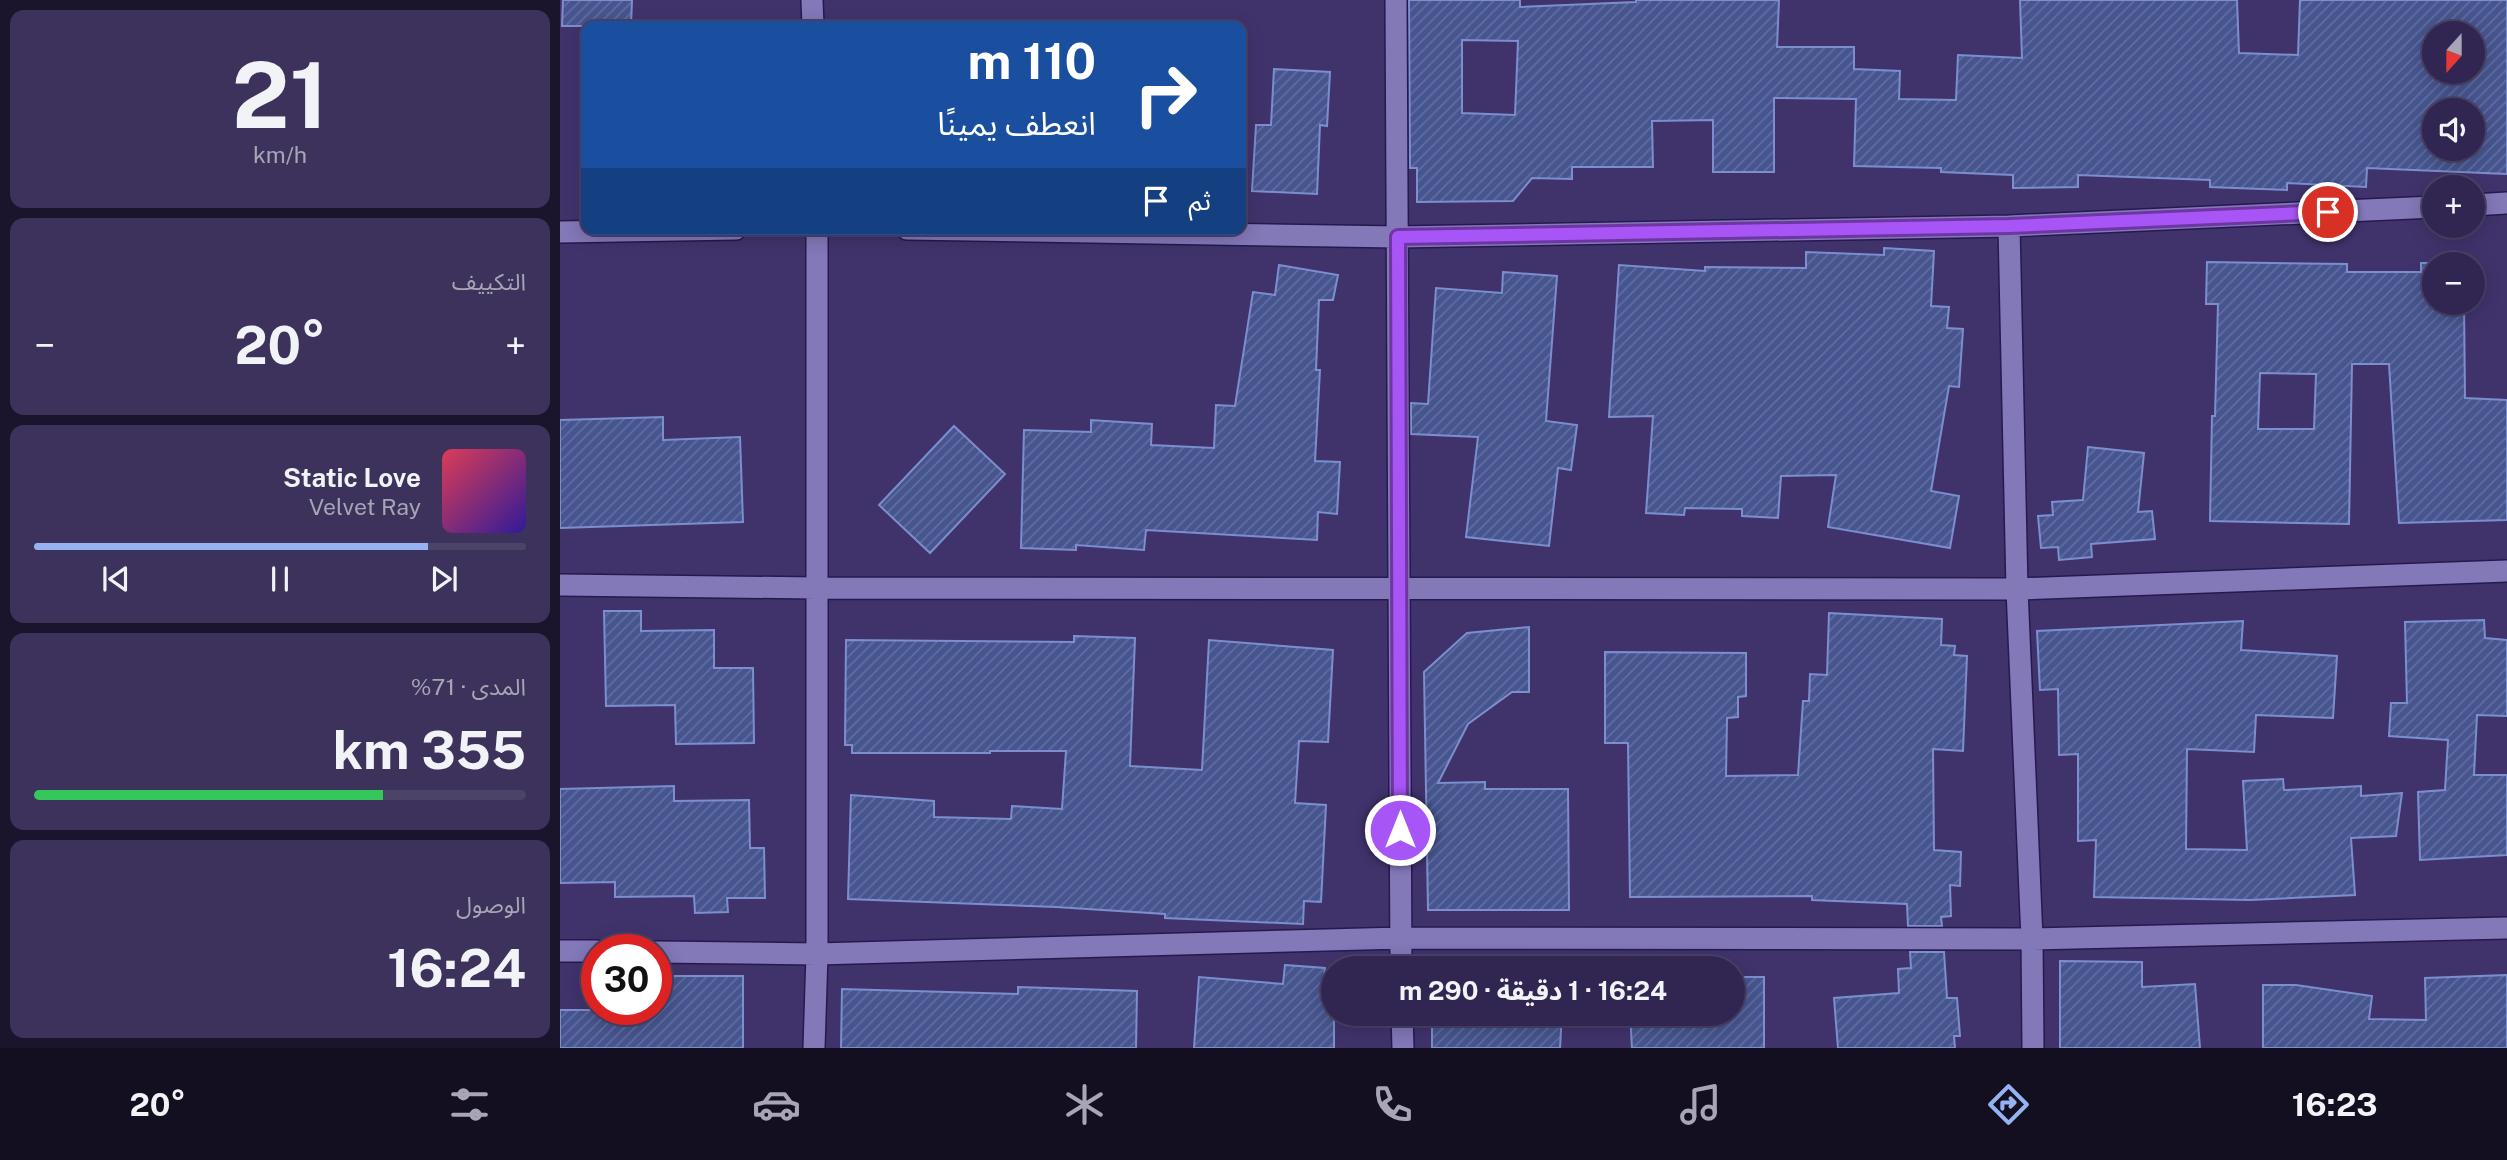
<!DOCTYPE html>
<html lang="ar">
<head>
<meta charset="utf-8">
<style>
  :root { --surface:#302651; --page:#3c325b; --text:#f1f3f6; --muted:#a8a5b7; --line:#4b4368; --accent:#95b2f1 }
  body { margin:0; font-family:"Public Sans","Noto Sans Arabic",sans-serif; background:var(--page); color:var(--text); direction:rtl; height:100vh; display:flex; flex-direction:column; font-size:26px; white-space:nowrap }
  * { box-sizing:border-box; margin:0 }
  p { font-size:23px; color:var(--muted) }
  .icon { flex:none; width:38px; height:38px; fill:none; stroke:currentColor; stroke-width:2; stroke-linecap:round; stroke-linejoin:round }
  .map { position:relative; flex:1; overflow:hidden; direction:ltr }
  .sheet { display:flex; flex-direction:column; gap:10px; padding:10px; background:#1a152d; width:560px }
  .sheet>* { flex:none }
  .banner { position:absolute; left:21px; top:21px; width:665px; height:214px; border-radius:14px; box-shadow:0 4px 18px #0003,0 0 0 2px var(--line); direction:rtl; background:#1a4fa0; color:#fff; overflow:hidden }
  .needle { width:46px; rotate:201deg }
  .controls { position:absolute; left:1862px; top:21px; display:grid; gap:14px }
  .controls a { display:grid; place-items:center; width:63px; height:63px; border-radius:50%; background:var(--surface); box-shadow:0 4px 18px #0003,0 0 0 2px var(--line); font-size:35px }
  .speed { position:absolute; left:21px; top:934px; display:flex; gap:14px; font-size:35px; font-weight:700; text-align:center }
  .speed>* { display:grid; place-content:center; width:91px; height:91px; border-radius:50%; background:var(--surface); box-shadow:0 4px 18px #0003,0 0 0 2px var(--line); line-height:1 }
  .speed .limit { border:10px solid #d22; background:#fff; color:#111 }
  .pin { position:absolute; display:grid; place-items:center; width:60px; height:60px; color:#fff; margin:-30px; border:4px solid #fff; border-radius:50%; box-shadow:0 2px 7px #0007 }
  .me { position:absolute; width:77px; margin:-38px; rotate:0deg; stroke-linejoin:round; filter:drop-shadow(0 0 5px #0008) }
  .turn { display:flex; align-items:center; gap:24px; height:147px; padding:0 35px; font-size:32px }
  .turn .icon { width:91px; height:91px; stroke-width:2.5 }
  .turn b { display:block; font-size:49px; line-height:60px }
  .then { display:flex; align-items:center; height:66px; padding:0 35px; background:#0003; gap:14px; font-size:26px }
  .big { font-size:52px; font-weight:700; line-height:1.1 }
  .sheet .tile { flex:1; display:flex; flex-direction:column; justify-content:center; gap:10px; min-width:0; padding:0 24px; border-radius:14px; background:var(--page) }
  .sheet .dial { align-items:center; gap:0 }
  .dial b { font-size:91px; line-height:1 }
  .song { display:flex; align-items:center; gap:21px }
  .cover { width:84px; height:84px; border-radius:10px; background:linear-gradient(135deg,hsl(350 70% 55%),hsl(250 70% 35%)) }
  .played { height:7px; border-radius:4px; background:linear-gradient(90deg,var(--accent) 80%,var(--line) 80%) }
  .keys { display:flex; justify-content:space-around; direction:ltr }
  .heat { display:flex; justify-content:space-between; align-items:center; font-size:38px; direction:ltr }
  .charge { height:10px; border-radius:5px; background:linear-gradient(90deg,#34c759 71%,var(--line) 0) }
  .trip { position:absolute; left:761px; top:956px; width:424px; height:70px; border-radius:35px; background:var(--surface); box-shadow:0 4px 18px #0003,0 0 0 2px var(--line); font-weight:700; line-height:70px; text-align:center; direction:rtl }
  .dock { display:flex; height:112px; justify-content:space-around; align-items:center; background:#130f20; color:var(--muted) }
  .dock .icon { width:49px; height:49px }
  .dock .on { color:var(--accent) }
  .dock b { font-size:32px; color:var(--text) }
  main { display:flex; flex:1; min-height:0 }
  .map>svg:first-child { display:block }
</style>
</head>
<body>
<main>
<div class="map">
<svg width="1947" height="1048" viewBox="0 0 1947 1048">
  <defs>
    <pattern id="building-hatch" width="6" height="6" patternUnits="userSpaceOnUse" patternTransform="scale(1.75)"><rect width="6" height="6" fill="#46558f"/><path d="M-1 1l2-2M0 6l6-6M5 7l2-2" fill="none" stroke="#616da0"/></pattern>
  </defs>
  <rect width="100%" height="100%" fill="#40336c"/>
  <!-- building -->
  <path fill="url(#building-hatch)" stroke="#7c8ecd" stroke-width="2" fill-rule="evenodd" d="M3,0H72L71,26H2Z
    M849,0H960V7L1076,2V0H1219L1217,47H1294V69L1340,71L1339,99L1396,100L1398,55L1462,58L1460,0H1677L1679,53L1738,55L1740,0H1947V174L1807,168L1806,187L1727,183V190L1650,187V180L1518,175V187L1453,188V175L1381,172V168L1294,166L1296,99L1214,98V172H1153V120L1092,121L1093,167H1012V179L972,178L953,201L857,202V168H850ZM1874,33H1913V72H1874ZM902,40L958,41L955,115L902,113ZM1874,110H1913V149H1874Z
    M714,69L770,72L767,126L760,125L757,194L692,191L696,125H711Z
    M1324,248L1374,251L1371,306L1389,307L1387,328L1403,329L1399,387L1389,386L1371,491L1399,496L1390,548L1268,527L1276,475L1221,476L1218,518L1182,516V509L1125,508L1124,515L1086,513L1093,416L1049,417L1059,265L1145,271V267L1246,268V252L1324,255Z
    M1647,262L1787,264V272H1861V263H1904L1874,264V303H1904L1905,398L1947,400V520L1839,523L1829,364H1792L1789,524L1650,521L1652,416H1655L1658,304H1646ZM1700,373L1756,374L1754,429H1698Z
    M719,265L778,275L773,300H759L756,370H760L755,461L780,462L777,514L758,512L757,540L586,530L584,550L516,545V550L461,548L464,430L531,432V420L592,424L591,445L654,448L656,405L675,406L693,292L715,295Z
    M943,272L997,276L986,421L1017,425L1011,470L998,468L989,546L906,537L918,437L851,434V403L868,404L876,288L942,293Z
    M103,417V440L180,437L183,522L0,528V420Z
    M394,426L445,474L370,553L319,505Z
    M1528,447L1584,453L1578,512L1592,511L1595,539L1531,544L1532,557L1499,560L1498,547L1481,548L1478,516L1493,515L1492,502L1523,500Z
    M44,611H81V631L154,630V668H193L194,743L116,744L115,705L46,706Z
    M1269,613L1382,619L1381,645L1395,646L1394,655L1407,656L1403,751L1373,749L1374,850L1401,852L1400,886L1390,885L1391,916L1381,917L1382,926H1348L1347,904L1252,900V896L1070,897L1068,743H1045V652L1186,653V696L1178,697V717L1167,718L1166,776L1238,775L1243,701H1249L1250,674L1267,675Z
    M1924,620L1925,638L1947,640V716L1917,715L1914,775H1947V855L1860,860L1858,792L1885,790L1888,740L1829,736L1831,703H1847L1845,622Z
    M1683,621L1681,650L1777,656L1773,718L1696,715L1694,752L1627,749L1626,849L1687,850L1683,781L1723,779L1724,790L1801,786V796L1842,793L1836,836L1791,838L1795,895L1690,900L1534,897L1536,840L1518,841V754L1499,755L1498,689L1480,690L1477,631Z
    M969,627V692H952L908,724L878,783L925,782V789H1008L1009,910H868L864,672L907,633Z
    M514,636L575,638L570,766L642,770L649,640L773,650L768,742L739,741L735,803L766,805L761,902L744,901L743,924L605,918V914L496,907L288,899L291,795L374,801V817L451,819L452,806L502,809L506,751H430V753H292V745H285L286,640L514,642Z
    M114,786V801L189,800L190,848H204L205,898H167L168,912L135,913L134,896L55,897V882L0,883V789Z
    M1350,952H1384L1387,998H1397L1400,1036H1394L1395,1048H1278L1274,998L1339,993L1338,969L1351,968Z
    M1500,961L1582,962V987L1635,984L1640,1048H1500Z
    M725,965L765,968L764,977L774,976V1048H634L639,977L723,984Z
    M1947,975V1048H1703V985H1736L1812,996L1809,1019L1866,1020L1865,978Z
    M96,976H183V1048H0V1010H96Z
    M1172,977H1204V1048H1072L1070,1013H1172Z
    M458,987L577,991L576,1048H281L282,989L458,994Z
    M872,1013H1002L1000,1048H872Z"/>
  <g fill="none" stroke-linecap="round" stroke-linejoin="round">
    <defs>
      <path id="street" d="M252,0L253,26
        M836,0L841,968
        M1913,205L1947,203
        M1449,226L1457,589L1472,939L1473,1048
        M347,229L838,237L1449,226L1874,207
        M0,232L176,229
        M0,585L256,588L1457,589L1947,571
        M0,951H37
        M96,952L257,954L841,938L1472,939L1947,928
        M842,1013L843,1048
        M254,1048L257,954V229"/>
    </defs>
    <!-- street casing -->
    <use href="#street" stroke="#27184f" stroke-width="24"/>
    <!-- street -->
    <use href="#street" stroke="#8378b8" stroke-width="21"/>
  </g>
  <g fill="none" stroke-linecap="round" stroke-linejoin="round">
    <defs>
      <path id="route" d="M840,830L838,237L1449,226L1768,212"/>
    </defs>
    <!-- route casing -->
    <use href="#route" stroke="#6d37a1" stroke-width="18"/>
    <!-- route -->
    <use href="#route" stroke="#a855f7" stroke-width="12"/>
  </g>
</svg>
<div class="controls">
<a><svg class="needle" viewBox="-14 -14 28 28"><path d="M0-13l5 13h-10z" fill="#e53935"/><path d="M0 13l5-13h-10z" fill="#a8a5b7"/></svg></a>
<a><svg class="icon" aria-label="sound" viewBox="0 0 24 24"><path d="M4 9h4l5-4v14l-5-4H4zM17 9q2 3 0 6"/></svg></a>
<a>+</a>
<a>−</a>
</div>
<div class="speed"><div class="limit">30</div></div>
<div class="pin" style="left:1768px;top:212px;background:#d93025"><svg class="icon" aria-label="arrive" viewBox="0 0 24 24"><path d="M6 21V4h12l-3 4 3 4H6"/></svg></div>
<svg class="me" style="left:840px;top:830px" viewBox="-20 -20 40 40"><circle r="17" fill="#a855f7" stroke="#fff" stroke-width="3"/><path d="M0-11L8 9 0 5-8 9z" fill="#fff"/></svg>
<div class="trip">16:24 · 1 دقيقة · 290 m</div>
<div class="banner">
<div class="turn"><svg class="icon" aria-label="right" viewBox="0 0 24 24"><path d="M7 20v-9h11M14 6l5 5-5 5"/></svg><div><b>110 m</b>انعطف يمينًا</div></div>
<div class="then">ثم<svg class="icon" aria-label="arrive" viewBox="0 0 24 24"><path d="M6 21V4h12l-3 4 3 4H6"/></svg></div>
</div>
</div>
<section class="sheet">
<div class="tile dial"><b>21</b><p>km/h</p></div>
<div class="tile"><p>التكييف</p>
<div class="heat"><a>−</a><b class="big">20°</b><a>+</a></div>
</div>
<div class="tile">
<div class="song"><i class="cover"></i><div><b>Static Love</b><p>Velvet Ray</p></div></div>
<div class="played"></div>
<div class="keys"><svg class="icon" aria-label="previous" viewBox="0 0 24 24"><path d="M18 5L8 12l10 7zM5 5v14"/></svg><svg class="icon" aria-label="pause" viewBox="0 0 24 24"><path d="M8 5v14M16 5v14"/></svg><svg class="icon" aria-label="next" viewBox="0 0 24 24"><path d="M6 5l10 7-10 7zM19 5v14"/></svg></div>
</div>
<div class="tile"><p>المدى · 71%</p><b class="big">355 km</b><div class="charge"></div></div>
<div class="tile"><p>الوصول</p><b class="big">16:24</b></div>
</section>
</main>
<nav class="dock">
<b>16:23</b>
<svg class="icon on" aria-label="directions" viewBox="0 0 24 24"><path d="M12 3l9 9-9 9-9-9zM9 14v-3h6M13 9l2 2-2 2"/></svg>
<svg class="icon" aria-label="music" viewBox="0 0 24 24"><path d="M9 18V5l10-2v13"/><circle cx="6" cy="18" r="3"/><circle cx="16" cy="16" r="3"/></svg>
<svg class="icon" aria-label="phone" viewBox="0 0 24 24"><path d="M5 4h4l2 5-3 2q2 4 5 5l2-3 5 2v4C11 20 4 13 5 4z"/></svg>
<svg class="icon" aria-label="climate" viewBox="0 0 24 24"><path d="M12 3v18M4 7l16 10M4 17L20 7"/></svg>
<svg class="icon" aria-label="car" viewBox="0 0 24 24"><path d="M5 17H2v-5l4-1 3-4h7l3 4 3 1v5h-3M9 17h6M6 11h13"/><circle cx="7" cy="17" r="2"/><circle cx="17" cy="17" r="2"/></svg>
<svg class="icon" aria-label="filters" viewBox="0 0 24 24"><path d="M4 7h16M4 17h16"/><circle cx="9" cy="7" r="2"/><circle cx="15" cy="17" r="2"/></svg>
<b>20°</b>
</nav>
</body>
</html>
